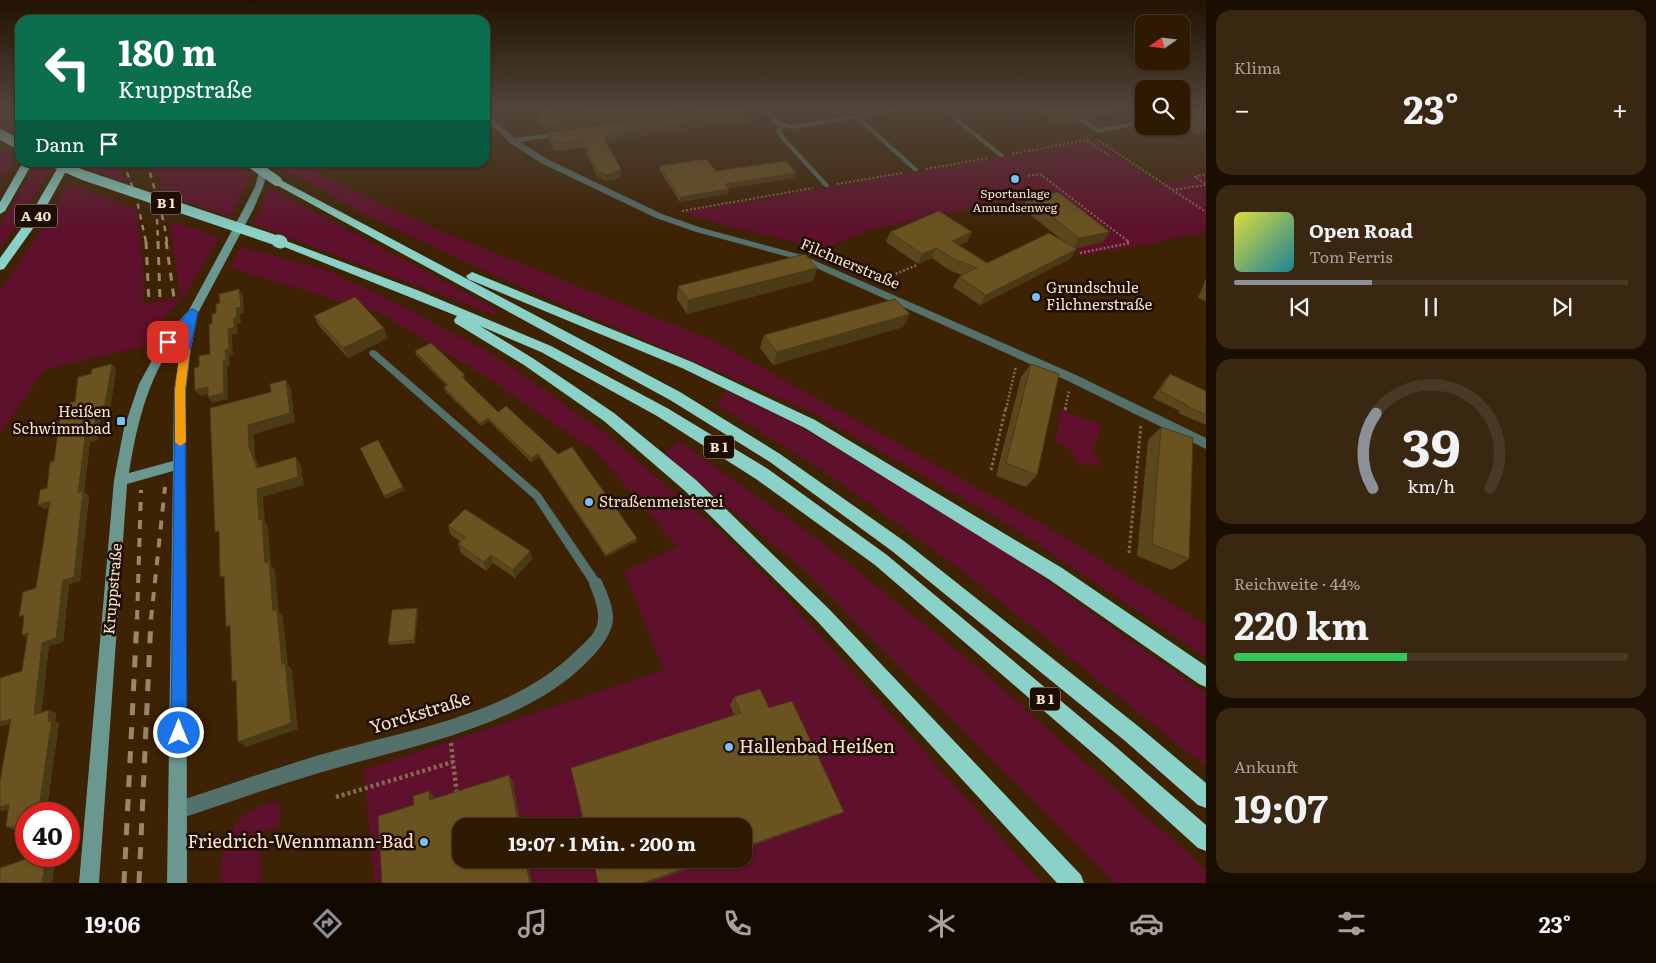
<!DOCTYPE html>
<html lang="de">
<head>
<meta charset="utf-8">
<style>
  :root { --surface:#2e1a02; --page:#3a2711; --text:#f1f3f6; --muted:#a7a199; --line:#493824; --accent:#8c9099 }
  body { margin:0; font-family:Literata,serif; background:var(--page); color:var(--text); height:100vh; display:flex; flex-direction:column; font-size:19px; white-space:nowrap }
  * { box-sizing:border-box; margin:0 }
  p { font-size:16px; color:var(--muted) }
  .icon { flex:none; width:28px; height:28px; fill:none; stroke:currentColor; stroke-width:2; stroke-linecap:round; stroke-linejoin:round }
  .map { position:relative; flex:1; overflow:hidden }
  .panel { display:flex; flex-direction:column; gap:10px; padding:10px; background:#190e01; width:450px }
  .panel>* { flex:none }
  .guide { position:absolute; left:15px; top:15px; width:475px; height:152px; border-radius:15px; box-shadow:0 1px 4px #0004,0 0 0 1px var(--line); background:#0b6e4f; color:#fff; overflow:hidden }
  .needle { width:32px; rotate:256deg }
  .buttons { position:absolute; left:1135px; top:15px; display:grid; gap:10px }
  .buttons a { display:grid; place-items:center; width:55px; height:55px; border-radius:10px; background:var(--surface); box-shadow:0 1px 4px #0004,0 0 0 1px var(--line); font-size:25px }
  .speed { position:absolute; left:15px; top:802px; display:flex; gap:10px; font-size:25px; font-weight:700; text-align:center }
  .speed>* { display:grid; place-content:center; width:65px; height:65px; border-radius:50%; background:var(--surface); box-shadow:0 1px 4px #0004,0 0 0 1px var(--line); line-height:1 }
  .speed .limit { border:8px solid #d22; background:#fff; color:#111 }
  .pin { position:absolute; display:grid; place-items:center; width:42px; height:42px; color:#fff; margin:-21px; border-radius:10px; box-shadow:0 2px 8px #0006 }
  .me { position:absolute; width:55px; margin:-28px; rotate:0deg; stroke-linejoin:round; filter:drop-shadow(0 0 4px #0008) }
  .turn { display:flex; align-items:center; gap:18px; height:105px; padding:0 20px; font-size:22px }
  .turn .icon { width:65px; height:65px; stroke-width:2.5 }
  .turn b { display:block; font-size:35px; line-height:42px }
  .then { display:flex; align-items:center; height:48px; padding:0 20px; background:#0003; gap:10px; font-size:19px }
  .big { font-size:38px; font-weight:700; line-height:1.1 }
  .panel .tile { flex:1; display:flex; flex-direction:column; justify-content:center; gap:8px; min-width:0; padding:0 18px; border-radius:15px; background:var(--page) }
  .panel .dial { align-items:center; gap:0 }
  .dial svg { height:130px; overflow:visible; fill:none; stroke:var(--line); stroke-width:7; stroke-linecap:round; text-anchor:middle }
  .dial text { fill:var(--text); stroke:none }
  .song { display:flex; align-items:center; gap:15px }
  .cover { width:60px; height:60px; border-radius:8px; background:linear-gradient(135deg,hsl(60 70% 55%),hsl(190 70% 35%)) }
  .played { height:5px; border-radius:2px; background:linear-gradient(90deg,var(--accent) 35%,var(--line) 35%) }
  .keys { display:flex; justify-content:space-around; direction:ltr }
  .heat { display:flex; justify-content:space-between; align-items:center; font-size:28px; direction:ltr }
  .charge { height:8px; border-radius:4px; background:linear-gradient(90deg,#34c759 44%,var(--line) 0) }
  .trip { position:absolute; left:452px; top:818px; width:300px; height:50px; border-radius:15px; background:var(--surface); box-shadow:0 1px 4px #0004,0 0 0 1px var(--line); font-weight:700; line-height:50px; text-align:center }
  .menu { display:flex; height:80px; justify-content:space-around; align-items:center; background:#120a01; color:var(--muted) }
  .menu .icon { width:35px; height:35px }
  .menu .active { color:var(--accent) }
  .menu b { font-size:22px; color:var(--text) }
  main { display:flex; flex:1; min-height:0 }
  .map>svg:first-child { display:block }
</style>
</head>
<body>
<main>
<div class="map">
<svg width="1206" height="883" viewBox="0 0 1206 883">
  <rect width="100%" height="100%" fill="#3d2203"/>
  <!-- green -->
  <path fill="#5e102c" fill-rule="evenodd" d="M20,109V129L14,130L0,119V109Z
    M1096,141L1159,184L1206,173V232L1084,256L1029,214L1026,215L1007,200L867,231L820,250C776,234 728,230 684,212Z
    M0,150L15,159L0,182Z
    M38,163H54L26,212L0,249V225Z
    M80,163H116L127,183L79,165Z
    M153,163H233L251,175L231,217L165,195Z
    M278,163H297L433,228L714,341L1046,526L1206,625V657L1009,525L811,412L478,268L362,213L278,165Z
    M69,184L136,209L143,267V305L180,297L170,221L220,237L184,296L157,326L149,345L44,370L0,434V290L41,231Z
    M269,188L498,310L494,315L253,224Z
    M241,247L324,269L393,301L497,357L601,430L713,525L784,595L1042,883H375L363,770L664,670L624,571L677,547L598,454L482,374L380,313L230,268ZM461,826H744V859H461Z
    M725,391L793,423L998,546L1206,694V767L957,567L826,473L717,405Z
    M1061,410L1102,425L1093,450L1101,465H1080L1068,448L1055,443Z
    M679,441L824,544L980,669L1194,859L1206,871V883H1114L801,567L663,454Z
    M275,801L279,804C281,812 281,819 277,827L260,832L261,883H220C221,841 230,812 275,801Z"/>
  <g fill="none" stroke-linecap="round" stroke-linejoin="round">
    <!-- path-far3 -->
    <path stroke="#846a4f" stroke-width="2" stroke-dasharray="2 2" stroke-linecap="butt" d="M1087,141L1110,156
      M1099,141L1206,212
      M1012,154L1091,139
      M926,169L988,158
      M1040,174L1129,242
      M1028,176L1040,174
      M837,184L902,173
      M1205,184L1195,177L1206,174
      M1172,190L1206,185
      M682,211L813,188"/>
    <!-- path-far2 -->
    <path stroke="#846a4f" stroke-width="2.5" stroke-dasharray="2 2" stroke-linecap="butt" d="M1127,241L1130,243
      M1080,253L1130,243
      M881,280L917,265
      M1006,409L1016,366
      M1065,409L1069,391"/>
    <!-- path-far1 -->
    <path stroke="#846a4f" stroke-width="3" stroke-dasharray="2.5 2.5" stroke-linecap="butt" d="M1065,410L1066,407
      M991,470L1006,407
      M1129,553L1141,425"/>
    <!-- path -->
    <path stroke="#846a4f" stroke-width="4.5" stroke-dasharray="3 3" stroke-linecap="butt" d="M451,743L453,762
      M336,797L453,762L457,794"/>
    <!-- lane -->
    <path fill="#54706b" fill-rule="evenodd" d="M940,109H946L1004,155V157H1000Z
      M855,116H859L918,169V171H914L855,118Z
      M781,125L786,126L782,131L784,136L829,185V187H825L780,138L776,131Z
      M373,350L376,351L540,493L600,581L601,584L600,587L596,589L592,587L534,499L370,355L369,353L370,351Z"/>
    <!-- street -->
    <path fill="#54706b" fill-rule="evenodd" d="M760,109H768L782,122L793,125L891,109H912L793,129L777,125Z
      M1062,109H1071L1099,128L1144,120V124L1098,133Z
      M485,112L515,138L568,131V135H565L520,142L547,159L662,214L702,228L802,255L1076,375L1206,438V449L1068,381L796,259L696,232L656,218L541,163L510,143L485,118Z
      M596,577L601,579C607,593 616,610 612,626C607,641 597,652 586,663C521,728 405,747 319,773C272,787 226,803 179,819L173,816L170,810L173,804L179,801C225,786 270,770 316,756C404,730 508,717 576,651C583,644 592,637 596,628C602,614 594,597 589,584L591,579Z"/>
    <!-- secondary -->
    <path fill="#6a9891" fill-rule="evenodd" d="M262,162H270L263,187L253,210L198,313L191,349L186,390L187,883H167L173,471L127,484L99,883H79L114,480L124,428L139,384L164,338L189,310L243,210L255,187ZM184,329L174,390L173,461L129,473C137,421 150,370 184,329Z"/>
    <!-- highway -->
    <path fill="#8ad2c8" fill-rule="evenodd" d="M23,162H33L5,211L0,214V202Z
      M61,162H71L39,220L4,269L0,270V258L28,219Z
      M277,178L680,392L780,454L904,541L1138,726L1206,783V808L1198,805L1124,740L892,551L770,462L670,400L273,183L272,181Z
      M281,239L417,290L551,346L667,408L768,469L887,555L1116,747L1206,825V851L1198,848L1102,761L875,565L756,479L657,416L541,352L480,326L534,359L614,413L696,480L829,609L1081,875L1084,883H1057L817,621L684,490L604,421L524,365L455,323L454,320L457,316L277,244L275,242L277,240Z
      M472,272L692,362L815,420L1062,568L1206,666V687L1199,684L1050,580L805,428L682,368L468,279L466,276Z"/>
    <!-- rail-far3 -->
    <path stroke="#9d846b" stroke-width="2.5" stroke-dasharray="5.5 5.5" stroke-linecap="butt" d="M123,162L136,196L146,242
      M147,162L164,223L167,242
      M157,219L158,242"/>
    <!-- rail-far2 -->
    <path stroke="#9d846b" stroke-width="3" stroke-dasharray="8 8" stroke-linecap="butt" d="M146,241L149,303
      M158,241L160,300
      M166,241L174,298"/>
    <!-- rail-far1 -->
    <path stroke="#9d846b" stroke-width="4" stroke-dasharray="9 9" stroke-linecap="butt" d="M137,619L141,490
      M151,619L165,487"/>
    <!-- rail -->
    <path stroke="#9d846b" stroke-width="5" stroke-dasharray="12 12" stroke-linecap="butt" d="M124,883L137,618
      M139,883L151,618"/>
    <!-- highway-bridge-far1 -->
    <path stroke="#8ad2c8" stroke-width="10" d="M0,134L20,145
      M53,162L83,175L281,242
      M251,163L277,181"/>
    <!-- highway-bridge -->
    <path stroke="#8ad2c8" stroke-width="13" d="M278,241L281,242"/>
  </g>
  <!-- wall -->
  <path fill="#5b471c" d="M551,109L545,132L539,118L538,112Z
    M701,109L748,122L716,127L714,125L607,141V144L621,169V176L614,180L605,181L603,179H598L584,148L554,151L549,139L548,133Z
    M1033,109H1117L1114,114L1089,119L1082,114L1077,121L1057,126Z
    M1181,109H1206V133L1198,135L1181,125Z
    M660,166L716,171L795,178L728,188L729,189L728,194L680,202L660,171Z
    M1028,198L1110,232L1103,242L1075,248L1070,259L980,305L953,287L959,277L962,275L949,270L932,258L918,264L886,242L890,232H972L967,242L959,245L987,263L1063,241L1022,208Z
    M817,268L813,281L687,314L677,299L678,286Z
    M1206,278V301L1198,298Z
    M910,314L903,327L773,365L760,348L764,335Z
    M314,316L388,338L348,358L319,326Z
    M415,351L466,378L464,379L498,412L637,538V541L606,557L539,457L531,462L489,421L481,426L445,391L444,387L447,386L416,355Z
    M112,364L116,369L110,410L100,413L98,440L90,442L84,492L89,496L80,581L69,584L63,642L49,646L41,712L56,713L55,722L59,723L46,814H26V829H14L6,827L9,809L4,811L10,724L0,726V678L22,671L49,508L44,509L47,488L67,415L91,374Z
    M1031,364L1037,475L1026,487L996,476L1021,377Z
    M1170,374L1206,391V425L1178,413L1180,411L1153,398L1164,381Z
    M1161,427L1189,559L1172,570L1137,556L1148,440Z
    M448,526L530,551L532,559L515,578L493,563L486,571L461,553L458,544L461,542L451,535Z
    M418,611L415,643L390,645L388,643Z
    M734,697L769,708L844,812L835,816L744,826H584L571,768L734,715L730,705Z"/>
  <!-- shaded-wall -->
  <path fill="#4a3a16" d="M652,109H694L545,132V125Z
    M1101,109H1117L1114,114L1089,119L1094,111Z
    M1082,113L1077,121L1057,126L1061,118Z
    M749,116L748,122L716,127V120Z
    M715,118L714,125L607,141V144L604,145V139L606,135Z
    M1205,126H1206V133L1198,135Z
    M621,169V176L614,180L605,181V175Z
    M603,172V179H598V173Z
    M796,173L795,178L724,189L725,184Z
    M729,189L728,194L680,202V197Z
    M972,232L967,242L947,251L952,241Z
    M1110,232L1103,242L1072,249L1079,238Z
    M936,248L932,258L918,264L922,254Z
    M1077,249L1070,259L980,305L986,295Z
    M817,268L813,281L687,314L688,300Z
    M239,289L243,296L244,313L240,314L241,323L237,324L238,334L232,335L233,355L229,356L230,366L227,367L228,399L212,403L208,397L223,361L228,329L234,318Z
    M910,314L903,327L773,365L777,352Z
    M384,328L388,338L348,358L343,348Z
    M112,364L116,369L110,410L100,413L98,440L90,442L84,492L89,496L80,581L69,584L63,642L49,646L41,718L34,715L42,643L63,580L78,493L85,437Z
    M286,380L291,389L295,422L254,434L255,456L263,477L257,468L249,447L248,425Z
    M208,387L212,393L200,396L195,390Z
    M488,418L489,421L481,426L480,423Z
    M538,454L539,457L531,462V458Z
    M296,457L301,466L304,485L263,497L265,522L268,527L271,565L275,570L279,612L283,617L288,666L292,669L298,729L246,747L238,742L282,664L259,520L257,489Z
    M403,487L405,490L386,499L384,496Z
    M50,501L56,506L44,509L38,505Z
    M637,538V541L606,557V555Z
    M530,551L532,559L515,578L513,570Z
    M491,555L493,563L486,571L484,562Z
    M417,608L418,611L415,643L414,640Z
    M28,633V639L22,635Z
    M49,710L56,713L55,722L59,723L46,814H38Z
    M11,719L18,722L0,726V722Z
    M509,775L513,781L521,826H519Z
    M429,791L435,797L436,805L430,800Z
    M9,804L18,806L4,811L0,810V807Z
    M844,812L835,816L744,849V847Z
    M46,856H56L52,883H42Z
    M525,859H527L532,883H530Z
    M711,859H717L649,883H643Z"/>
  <!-- building -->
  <path fill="#6a5320" stroke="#4a3a16" d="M551,109H553L558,115L595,109H652L545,125L538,112Z
    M701,109H744L749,116L716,120L715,118L606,135L608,138L604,139L621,169L614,173L605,175L603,172L598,173L584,141L554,144L548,133Z
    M1049,109H1076L1082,113L1061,118Z
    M1181,109H1206V126H1205L1181,113Z
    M706,159L716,171L786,161L796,173L725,184L729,189L680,197L660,166Z
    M1058,192L1110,232L1079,238L1028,198Z
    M939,211L972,232L952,241L987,263L1049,233L1077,249L986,295L959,277L977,268L954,259L936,248L922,254L890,232Z
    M805,254L817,268L688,300L678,286Z
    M239,289L241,307L236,308L237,317L234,318V328L228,329L229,349L225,350L226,360L223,361L224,393L208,397V387L195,390L194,368L199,367V356L210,354L209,324H212V314L216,313V304L220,303L219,294Z
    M355,297L384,328L343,348L314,316Z
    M895,299L910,314L777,352L764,335Z
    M431,343L465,375L462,377L498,412L506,406L558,454L572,447L637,538L606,555L538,454L531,458L488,418L480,423L444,387L448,385L415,351Z
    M112,364L105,405L96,408L93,435L85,437L78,493L83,491L74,577L63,580L56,638L42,643L34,715L49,710L48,722L52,720L38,814H26V827H6L9,804L0,807V781L11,719L0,722V678L22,671L28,633L22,635L24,615L19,617L23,592L36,588L50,501L38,505L40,490L47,488L50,462L54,461L60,417L67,415L69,403L75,402L78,377L91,374L92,369Z
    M1031,364L1059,374L1037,475L1006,463Z
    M1170,374L1206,391V415L1186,406L1187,405L1160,391Z
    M286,380L290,413L248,425L249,447L257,468L296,457L298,477L257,489L259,520L262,519L265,563L269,562L273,611L277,610L282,664L285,663L291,723L238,742L236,680L232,682L230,625L226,627L224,576L220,577L219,531L215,532L210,408L271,392L270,384Z
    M1161,427L1193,438L1189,559L1152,544Z
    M378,440L403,487L384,496L360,448Z
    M465,509L530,551L513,570L491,555L484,562L458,544L465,537L448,526Z
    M417,608L414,640L388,643L392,610Z
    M760,689L769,708L792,701L844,812L744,847V826H585L571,768L741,713L734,697Z
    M509,775L519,826H461V859H525L530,883H382L378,816L414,805L413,796L429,791L430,800Z
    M35,856H46L42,883H0V868Z
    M593,859H711L643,883H598Z"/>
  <!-- sky -->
  <linearGradient id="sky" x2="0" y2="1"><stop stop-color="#221302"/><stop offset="0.47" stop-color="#514439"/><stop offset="1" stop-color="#514439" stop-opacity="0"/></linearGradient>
  <rect width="1206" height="233" fill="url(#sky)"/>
  <!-- route -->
  <path fill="#1a73e8" stroke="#114b97" d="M193,309L198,312L190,349L185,390L187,733L184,739L179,741L174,739L171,733L175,390L185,328L172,344H165L163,342L190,310Z"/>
  <!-- slow -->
  <path fill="#f59e0b" d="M185,346L190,350L185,390L186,442L180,446L175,442V390L180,350Z"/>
  <!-- markers -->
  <g fill="#79bff8" stroke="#1d0e01" stroke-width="2">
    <circle cx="1015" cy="179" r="5"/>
    <circle cx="1036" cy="297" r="5"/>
    <rect x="116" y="416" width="10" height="10" rx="2.5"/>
    <circle cx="589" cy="502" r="5"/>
    <circle cx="729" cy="747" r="5"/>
    <circle cx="424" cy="842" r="5"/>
  </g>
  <g text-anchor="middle" stroke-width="5" stroke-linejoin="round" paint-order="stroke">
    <!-- far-poi labels -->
    <g font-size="12" fill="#fae3cf" stroke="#1d0e01">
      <text x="1015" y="198">Sportanlage<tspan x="1015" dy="14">Amundsenweg</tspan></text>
    </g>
    <!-- shield labels -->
    <g fill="#1d0e01" stroke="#b8a391" stroke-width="1">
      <rect x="151" y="191.5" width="30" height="23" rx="4"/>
      <rect x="15" y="204.5" width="42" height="23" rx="4"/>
      <rect x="704" y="435.5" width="30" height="23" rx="4"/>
      <rect x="1030" y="687.5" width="30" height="23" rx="4"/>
    </g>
    <g font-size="14" font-weight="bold" fill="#fae3cf">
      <text x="166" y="208">B 1</text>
      <text x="36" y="221">A 40</text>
      <text x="719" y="452">B 1</text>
      <text x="1045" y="704">B 1</text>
    </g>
    <!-- street labels -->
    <g font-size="15" fill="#fae3cf" stroke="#1d0e01">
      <text transform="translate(850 264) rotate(23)" y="5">Filchnerstraße</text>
      <text transform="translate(113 589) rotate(-85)" y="5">Kruppstraße</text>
    </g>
    <!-- poi labels -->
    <g font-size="15" fill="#fae3cf" stroke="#1d0e01" text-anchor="start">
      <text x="1046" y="293">Grundschule<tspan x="1046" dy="17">Filchnerstraße</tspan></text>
      <text x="111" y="417" text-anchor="end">Heißen<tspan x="111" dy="17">Schwimmbad</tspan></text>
      <text x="599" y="507">Straßenmeisterei</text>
    </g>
    <!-- near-street labels -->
    <g font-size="18" fill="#fae3cf" stroke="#1d0e01">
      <text transform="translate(420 713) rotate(-17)" y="6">Yorckstraße</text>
    </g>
    <!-- near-poi labels -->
    <g font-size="18" fill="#fae3cf" stroke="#1d0e01" text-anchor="start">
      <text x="739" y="753">Hallenbad Heißen</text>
      <text x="414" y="848" text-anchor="end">Friedrich-Wennmann-Bad</text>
    </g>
  </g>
</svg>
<div class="buttons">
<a><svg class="needle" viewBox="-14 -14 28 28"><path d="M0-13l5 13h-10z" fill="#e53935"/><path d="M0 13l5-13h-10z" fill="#a7a199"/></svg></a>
<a><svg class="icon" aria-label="search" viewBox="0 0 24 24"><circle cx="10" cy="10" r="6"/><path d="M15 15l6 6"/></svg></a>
</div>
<div class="speed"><div class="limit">40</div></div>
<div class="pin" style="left:168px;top:342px;background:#d93025"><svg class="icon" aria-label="arrive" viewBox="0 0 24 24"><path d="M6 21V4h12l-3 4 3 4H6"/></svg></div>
<svg class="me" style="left:179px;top:733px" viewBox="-20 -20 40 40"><circle r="17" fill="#1a73e8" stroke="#fff" stroke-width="3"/><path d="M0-11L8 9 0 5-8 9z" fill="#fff"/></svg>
<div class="trip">19:07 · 1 Min. · 200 m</div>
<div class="guide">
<div class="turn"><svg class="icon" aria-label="left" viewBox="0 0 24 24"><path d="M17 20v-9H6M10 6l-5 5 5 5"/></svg><div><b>180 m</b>Kruppstraße</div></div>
<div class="then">Dann<svg class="icon" aria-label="arrive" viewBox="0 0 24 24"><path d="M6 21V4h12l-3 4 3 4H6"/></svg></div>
</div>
</div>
<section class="panel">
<div class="tile"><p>Klima</p>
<div class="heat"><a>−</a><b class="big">23°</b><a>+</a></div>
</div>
<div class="tile">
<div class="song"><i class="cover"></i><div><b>Open Road</b><p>Tom Ferris</p></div></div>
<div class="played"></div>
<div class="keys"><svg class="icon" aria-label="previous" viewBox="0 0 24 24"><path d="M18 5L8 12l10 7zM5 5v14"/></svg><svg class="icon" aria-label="pause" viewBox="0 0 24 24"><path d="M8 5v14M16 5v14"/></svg><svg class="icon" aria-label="next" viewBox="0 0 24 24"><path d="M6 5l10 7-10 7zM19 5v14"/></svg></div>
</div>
<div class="tile dial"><svg viewBox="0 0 100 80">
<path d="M14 69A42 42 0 1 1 86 69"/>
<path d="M14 69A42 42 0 0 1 16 23" stroke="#8c9099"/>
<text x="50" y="56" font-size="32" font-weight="700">39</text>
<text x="50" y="72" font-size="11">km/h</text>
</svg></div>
<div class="tile"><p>Reichweite · 44%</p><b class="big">220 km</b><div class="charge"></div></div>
<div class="tile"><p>Ankunft</p><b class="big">19:07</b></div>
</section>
</main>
<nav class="menu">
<b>19:06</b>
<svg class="icon active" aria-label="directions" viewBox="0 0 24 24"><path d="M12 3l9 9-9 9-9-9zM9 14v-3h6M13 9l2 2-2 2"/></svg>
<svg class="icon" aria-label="music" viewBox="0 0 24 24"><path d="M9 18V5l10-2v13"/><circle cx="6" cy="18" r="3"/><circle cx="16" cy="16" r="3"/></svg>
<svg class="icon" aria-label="phone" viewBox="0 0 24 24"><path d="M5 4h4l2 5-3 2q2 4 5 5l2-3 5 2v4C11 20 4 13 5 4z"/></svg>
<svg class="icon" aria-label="climate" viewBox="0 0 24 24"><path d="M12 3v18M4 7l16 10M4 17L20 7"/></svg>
<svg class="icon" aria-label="car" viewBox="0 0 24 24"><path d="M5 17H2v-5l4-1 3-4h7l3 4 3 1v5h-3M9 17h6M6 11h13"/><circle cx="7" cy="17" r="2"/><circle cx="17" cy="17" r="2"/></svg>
<svg class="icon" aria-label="filters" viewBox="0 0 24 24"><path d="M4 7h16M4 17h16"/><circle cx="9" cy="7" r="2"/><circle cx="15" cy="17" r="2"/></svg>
<b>23°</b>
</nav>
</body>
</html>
